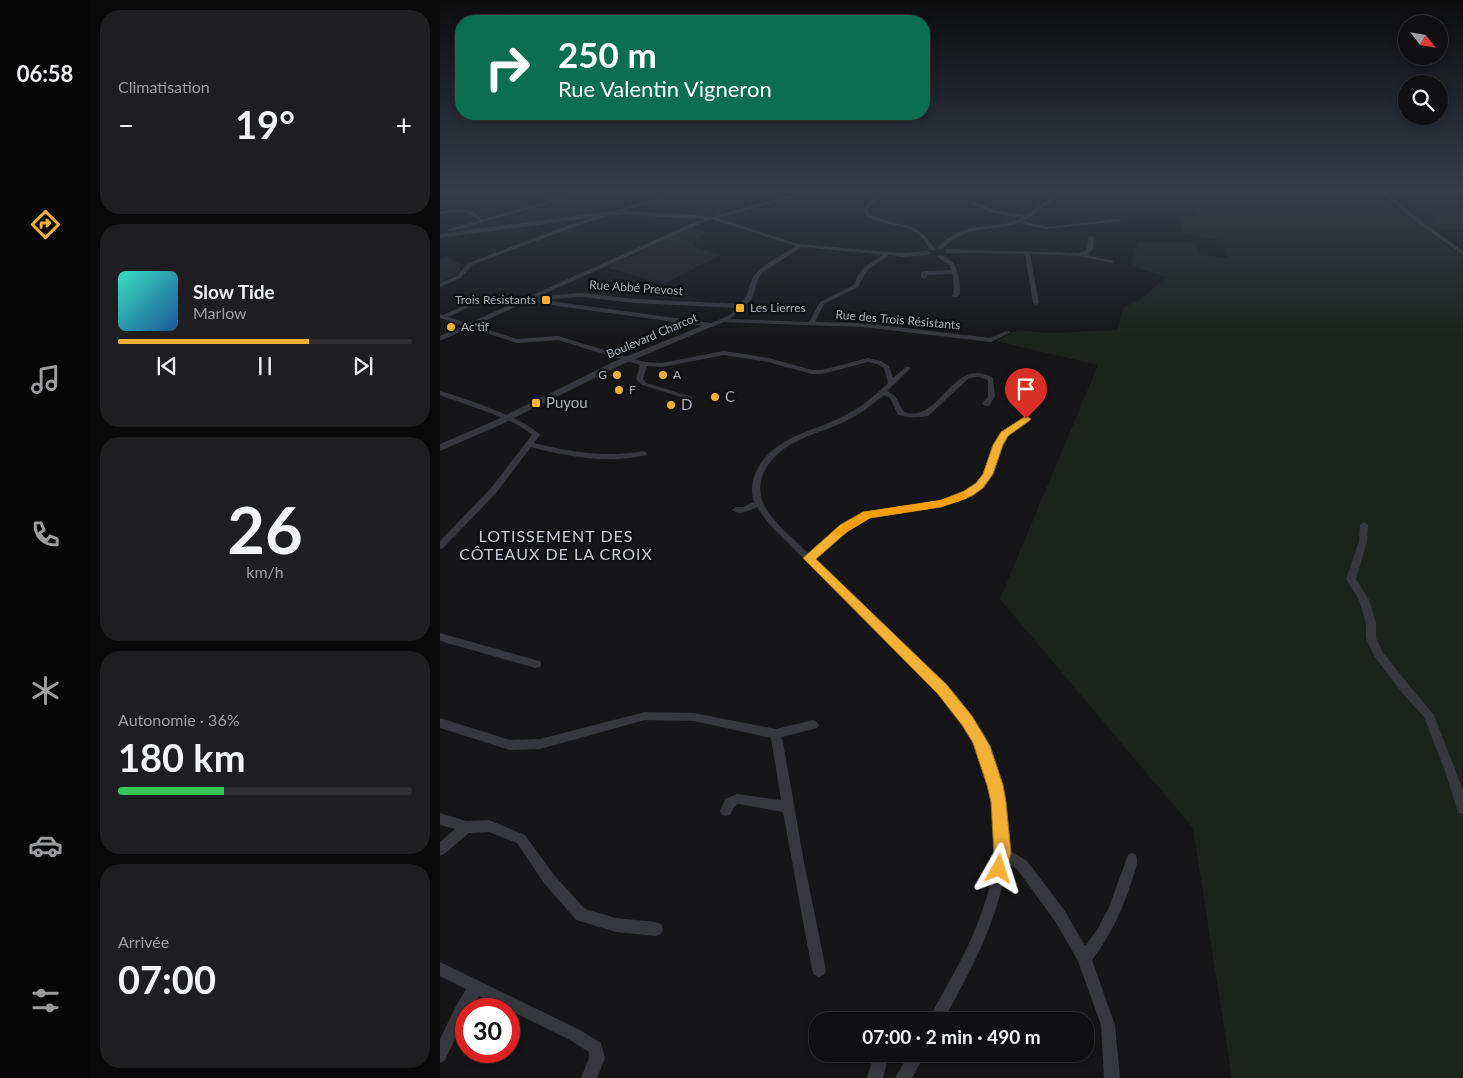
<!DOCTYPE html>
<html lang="fr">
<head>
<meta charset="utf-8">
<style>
  :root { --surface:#101012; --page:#1e1e20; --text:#f1f3f6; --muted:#9c9d9f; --line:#303032; --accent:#f2b134 }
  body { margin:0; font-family:Lato,sans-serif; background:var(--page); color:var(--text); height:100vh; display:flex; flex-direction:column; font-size:19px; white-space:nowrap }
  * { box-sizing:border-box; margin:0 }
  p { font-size:16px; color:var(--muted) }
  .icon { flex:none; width:28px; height:28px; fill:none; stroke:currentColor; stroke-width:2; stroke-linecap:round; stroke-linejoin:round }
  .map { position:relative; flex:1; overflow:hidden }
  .panel { display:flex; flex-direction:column; gap:10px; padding:10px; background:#09090a; width:350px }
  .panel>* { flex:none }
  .banner { position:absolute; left:15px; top:15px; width:475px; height:105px; border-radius:20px; box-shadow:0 2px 8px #0003,0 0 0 1px var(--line); background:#0b6e4f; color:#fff; overflow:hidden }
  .needle { width:32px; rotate:121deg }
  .fabs { position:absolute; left:958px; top:15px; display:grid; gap:10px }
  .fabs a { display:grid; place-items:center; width:50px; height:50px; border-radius:50%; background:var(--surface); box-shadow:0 2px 8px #0003,0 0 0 1px var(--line); font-size:25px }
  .speed { position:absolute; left:15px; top:998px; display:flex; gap:10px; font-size:25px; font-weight:700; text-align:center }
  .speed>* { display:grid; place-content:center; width:65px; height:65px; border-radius:50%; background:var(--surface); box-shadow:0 2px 8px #0003,0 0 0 1px var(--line); line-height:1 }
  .speed .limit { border:8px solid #d22; background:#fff; color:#111 }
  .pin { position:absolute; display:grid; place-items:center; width:42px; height:42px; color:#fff; margin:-51px -21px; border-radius:50% 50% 50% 0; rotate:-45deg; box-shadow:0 0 5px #0007 }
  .pin .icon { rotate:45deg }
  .me { position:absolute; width:55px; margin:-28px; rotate:6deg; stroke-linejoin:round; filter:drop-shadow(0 0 4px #0008) }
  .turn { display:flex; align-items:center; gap:18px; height:105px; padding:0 20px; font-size:22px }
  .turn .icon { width:65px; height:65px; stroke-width:2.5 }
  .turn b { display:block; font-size:35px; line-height:42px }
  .big { font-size:38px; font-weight:700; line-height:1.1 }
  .panel .widget { flex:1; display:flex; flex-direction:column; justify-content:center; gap:8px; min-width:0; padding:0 18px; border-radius:20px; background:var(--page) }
  .panel .dial { align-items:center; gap:0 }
  .dial b { font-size:65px; line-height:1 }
  .song { display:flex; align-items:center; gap:15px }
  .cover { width:60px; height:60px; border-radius:8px; background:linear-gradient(135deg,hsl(170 70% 55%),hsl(210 70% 35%)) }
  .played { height:5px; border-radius:2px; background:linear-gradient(90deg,var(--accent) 65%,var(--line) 65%) }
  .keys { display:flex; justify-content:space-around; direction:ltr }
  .heat { display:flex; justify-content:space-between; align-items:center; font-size:28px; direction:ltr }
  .charge { height:8px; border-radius:4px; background:linear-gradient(90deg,#34c759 36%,var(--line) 0) }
  .trip { position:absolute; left:369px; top:1012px; width:285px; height:50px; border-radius:20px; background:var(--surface); box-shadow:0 2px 8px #0003,0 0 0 1px var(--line); font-weight:700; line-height:50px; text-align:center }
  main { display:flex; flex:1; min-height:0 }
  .tab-bar { display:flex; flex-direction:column; width:90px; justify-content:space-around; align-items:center; background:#060607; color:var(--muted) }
  .tab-bar .icon { width:35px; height:35px }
  .tab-bar .selected { color:var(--accent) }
  .tab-bar b { font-size:22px; color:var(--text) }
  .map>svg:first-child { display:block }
</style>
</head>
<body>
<main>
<nav class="tab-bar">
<b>06:58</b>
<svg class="icon selected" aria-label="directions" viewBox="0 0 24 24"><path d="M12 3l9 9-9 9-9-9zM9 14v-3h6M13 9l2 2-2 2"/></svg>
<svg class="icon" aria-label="music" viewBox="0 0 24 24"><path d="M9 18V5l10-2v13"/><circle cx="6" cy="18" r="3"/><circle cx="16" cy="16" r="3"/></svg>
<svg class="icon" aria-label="phone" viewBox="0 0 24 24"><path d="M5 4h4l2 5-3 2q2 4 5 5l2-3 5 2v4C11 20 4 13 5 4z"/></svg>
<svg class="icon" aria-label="climate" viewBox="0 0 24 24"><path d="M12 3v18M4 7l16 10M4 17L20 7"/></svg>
<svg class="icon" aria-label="car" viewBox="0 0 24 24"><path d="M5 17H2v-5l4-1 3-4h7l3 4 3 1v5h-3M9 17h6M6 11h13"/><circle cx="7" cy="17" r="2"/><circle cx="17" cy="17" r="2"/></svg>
<svg class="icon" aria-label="filters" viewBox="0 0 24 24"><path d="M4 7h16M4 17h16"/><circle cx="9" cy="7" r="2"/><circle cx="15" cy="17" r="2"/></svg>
</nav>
<section class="panel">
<div class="widget"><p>Climatisation</p>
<div class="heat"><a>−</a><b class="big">19°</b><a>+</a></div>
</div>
<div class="widget">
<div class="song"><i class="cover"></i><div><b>Slow Tide</b><p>Marlow</p></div></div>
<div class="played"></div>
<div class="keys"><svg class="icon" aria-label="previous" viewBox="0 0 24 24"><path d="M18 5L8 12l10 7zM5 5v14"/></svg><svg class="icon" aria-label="pause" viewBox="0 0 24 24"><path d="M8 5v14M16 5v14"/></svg><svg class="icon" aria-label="next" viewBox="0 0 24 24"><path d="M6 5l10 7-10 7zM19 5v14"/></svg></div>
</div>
<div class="widget dial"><b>26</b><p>km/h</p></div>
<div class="widget"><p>Autonomie · 36%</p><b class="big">180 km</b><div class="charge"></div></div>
<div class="widget"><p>Arrivée</p><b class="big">07:00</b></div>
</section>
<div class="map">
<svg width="1023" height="1078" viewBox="0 0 1023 1078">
  <rect width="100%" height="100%" fill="#161618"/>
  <!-- built -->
  <path fill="#222225" d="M252,228L266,231L254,243L258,248L282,255L259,266L249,264L257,267L224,284L166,267L189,257H194L205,249Z
    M7,257L23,265L16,275L0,282V259Z"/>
  <!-- green -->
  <path fill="#1c231d" d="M0,189H80L0,205Z
    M744,189H933L965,215L1023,256V1078H792L753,828L560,599L658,365L556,341L578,330L610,333L677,330L684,307L701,299L726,277L692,266L698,242H755L760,255L788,258L783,241L744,234L740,215L759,216Z
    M948,189H1005L1023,196V229L999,230L987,223L997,220L989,215L974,213Z"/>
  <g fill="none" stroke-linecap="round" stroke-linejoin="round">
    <!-- minor -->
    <path fill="#37383d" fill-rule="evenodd" d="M86,189H91L112,201L108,202Z
      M247,189H253L142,224L32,265L21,278L0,287V283L17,276L28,263L138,222Z
      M347,189C353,189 359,191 365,191C370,190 373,189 378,189L367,194L277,218L358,244L462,253L488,251L491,253L488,255L462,257L449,255L429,269L424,275L418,287L384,304L375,322L423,323L550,338L566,331L571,332L551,342L423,327L283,322L272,327L88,302L85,300L88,298L271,323L288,316L297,308L195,303L141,297L100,300L97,298L100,296L141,293L195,299L300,304C311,294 307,287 314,276C323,263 343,255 356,246L268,218L358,193ZM362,247L443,255L425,267L418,275L414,285L380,302L369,322L290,319L312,299L318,279L323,272Z
      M452,189H457L439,197L428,208V213C456,230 475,216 495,249L494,250H490C488,247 487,243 484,240C470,221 441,228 424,214V208L435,195Z
      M625,189H630L617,197L593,215L583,221L606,227L680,219L682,220L680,221L606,229L579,223L567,226L531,231L512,240L502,249L497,248C527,217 550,233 582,218L551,212L530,203V201H534L554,210L586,216L614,195Z
      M937,189H941L979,219L1023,251V255L975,221Z
      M17,209L34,212L43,220L39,221C28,209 15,211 0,214V212Z
      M649,236L654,237L653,249L647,255L673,261V263L638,256L590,254L599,303L596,305L593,303L585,254L507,253L504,251L507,249L639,253L645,251L647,249Z
      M498,255C518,256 520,279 520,294L516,297L511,296L514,293L513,274L487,275V277L484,279L481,277V273L484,271L512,270L509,265L498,257Z
      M45,296L47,297V299L8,317L77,339L118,336L204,362L222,363L284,351L329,358L372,370H382L428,358L441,361L449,366L453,378L466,367H470V369L447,391L455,396L464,412C500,425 513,354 553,378L555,396L549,406H546L542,404L548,396V380L539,377L529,378L488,416C477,418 469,418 458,415L450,398L444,395C432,405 420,414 406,421C377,435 340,440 324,472C319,483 319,495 324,505C334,524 354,539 368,553L401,526L424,513L500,502L525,492L537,483L544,474L554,445L562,432L583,417H589V421L568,435L562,445L552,474L543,487L531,496L501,507L429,517L407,530L373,558L502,683C534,720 553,751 563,800C567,817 569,833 569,850L587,861L625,911L645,946L657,930L669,907L688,855L692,853L696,855C699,862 695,870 693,877C684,907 671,935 652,960L675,1025L680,1078H664L661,1025L638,961L615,921L577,869L567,863C558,920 531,971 503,1021H488C492,1011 499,1001 504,991C514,973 524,955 532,937C544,909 554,878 556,849C559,813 545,762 527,731C518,716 506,702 494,689L329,524L317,507C309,511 299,516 292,510L296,507H303L314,502C310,490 312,479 318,468C336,436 372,432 402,417C420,408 435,396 448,383L444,368L437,364L428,362L382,374H372L328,362L284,355L222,367L207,366L203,379L206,383L252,397V399L250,400L202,385L196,379L200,365L118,340L77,343L0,318V314L3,315Z
      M0,391C23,398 85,418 100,435L94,443C130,452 166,458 203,451L207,453L206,455C167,464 129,457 91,447L57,492L3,548L0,549V541L51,488L92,435C76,419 23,404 0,395Z
      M924,522L928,525L927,541L916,579L929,600L936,623V638L942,651L972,689L994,715L1023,790V814L1019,813L1017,809L1005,771L984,717L964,695L934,656L926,638V623L919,600L906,579L919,541L920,525Z
      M0,633L96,660L100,661L101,664L100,667L96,668L0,641Z
      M205,712L254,713L336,729L373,720L377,722L379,725L377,728L342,737L364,862L386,970L384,975L379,977L374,975L372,970L343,812L298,804L294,807L290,815L286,816L282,815L280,811L285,799L297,794L341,800L331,738L254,721L205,720L100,749L70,750L0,728V718L70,740L100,739Z
      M0,813L26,821L49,820L85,835L114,875L145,909L176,918L216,922L221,924L223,929L221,934L216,936L176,932L136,920L104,883L77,843L49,832L29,833L4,854L0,856V842L15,829L0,825Z
      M0,962L140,1030L161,1043L165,1058L157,1078H141L149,1058V1052L130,1040L69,1010V1009H66L39,996L31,1009H26V1016L5,1060L0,1063V1039L15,1008L26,989L0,976Z
      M434,1054H449L443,1078H427Z
      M469,1054H485L472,1078H455Z"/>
    <!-- tertiary -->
    <path fill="#37383d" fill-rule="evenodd" d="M151,189H159L11,231L6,230Z
      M189,211L270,216L273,218L0,341V336L262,219L189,215L164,216L0,238V234L164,212Z
      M269,323L276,325L179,366L60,425L0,451V444L54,421L173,362Z"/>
  </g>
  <!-- sky -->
  <linearGradient id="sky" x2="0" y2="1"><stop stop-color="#0c0c0d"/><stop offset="0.56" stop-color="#363c48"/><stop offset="1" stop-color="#363c48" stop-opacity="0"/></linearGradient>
  <rect width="1023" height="340" fill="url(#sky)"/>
  <!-- route -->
  <path fill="#f2b134" stroke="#9d7322" d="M586,416L591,419L589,421L568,436L563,445L553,474L543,488L532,496L501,507L430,518L408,531L376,559L507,685L532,716L543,734L550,746L563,785L566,802L571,853L565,875L559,877L553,875L551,869L554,853L551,802L547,785L533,743L522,725L497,693L363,558L400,525L423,512L499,501L524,491L536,483L543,474L553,445L561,432Z"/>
  <!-- slow -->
  <path fill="#f59e0b" d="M522,493L526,494L528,497L526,499L501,507L430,518L402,535L398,536L392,533L423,512L500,500Z"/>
  <!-- markers -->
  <g fill="#f2b134" stroke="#111113" stroke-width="2">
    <rect x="101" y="295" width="10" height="10" rx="2.5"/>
    <rect x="295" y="303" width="10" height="10" rx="2.5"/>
    <circle cx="11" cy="327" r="5"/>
    <circle cx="177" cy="375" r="5"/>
    <circle cx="223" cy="375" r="5"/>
    <circle cx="179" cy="390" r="5"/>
    <circle cx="275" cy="397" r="5"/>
    <rect x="91" y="398" width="10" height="10" rx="2.5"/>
    <circle cx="231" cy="405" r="5"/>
  </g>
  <g text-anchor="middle" stroke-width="5" stroke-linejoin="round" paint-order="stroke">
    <!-- far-street labels -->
    <g font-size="12" fill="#a8adb8" stroke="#111113">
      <text transform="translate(196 288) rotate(4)" y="4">Rue Abbé Prevost</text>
      <text transform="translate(458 320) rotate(5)" y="4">Rue des Trois Résistants</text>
      <text transform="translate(212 336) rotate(-23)" y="4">Boulevard Charcot</text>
    </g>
    <!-- far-poi labels -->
    <g font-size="12" fill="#a8adb8" stroke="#111113" text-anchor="start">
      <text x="96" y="304" text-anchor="end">Trois Résistants</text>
      <text x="310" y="312">Les Lierres</text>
      <text x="21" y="331">Ac'tif</text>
      <text x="167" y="379" text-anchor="end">G</text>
      <text x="233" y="379">A</text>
      <text x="189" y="394">F</text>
    </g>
    <!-- poi labels -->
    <g font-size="15" fill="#a8adb8" stroke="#111113" text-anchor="start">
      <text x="285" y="402">C</text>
      <text x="106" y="408">Puyou</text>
      <text x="241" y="410">D</text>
    </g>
    <!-- neighbourhood labels -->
    <g font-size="16" letter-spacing="1" fill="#c9ccd4" stroke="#111113">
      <text x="116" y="542">LOTISSEMENT DES<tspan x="116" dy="18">CÔTEAUX DE LA CROIX</tspan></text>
    </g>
  </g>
</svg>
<div class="fabs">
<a><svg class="needle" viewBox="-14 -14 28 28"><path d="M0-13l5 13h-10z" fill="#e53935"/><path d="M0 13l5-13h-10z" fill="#9c9d9f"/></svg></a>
<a><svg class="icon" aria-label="search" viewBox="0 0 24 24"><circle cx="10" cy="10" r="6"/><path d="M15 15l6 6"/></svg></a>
</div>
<div class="speed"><div class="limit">30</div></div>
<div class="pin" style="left:586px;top:419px;background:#d93025"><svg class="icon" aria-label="arrive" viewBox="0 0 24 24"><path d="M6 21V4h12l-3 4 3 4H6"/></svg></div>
<svg class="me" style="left:559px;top:869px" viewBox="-20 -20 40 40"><path d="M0-17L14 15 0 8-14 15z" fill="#f2b134" stroke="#fff" stroke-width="4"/></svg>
<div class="trip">07:00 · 2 min · 490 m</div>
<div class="banner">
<div class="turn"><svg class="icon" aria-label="right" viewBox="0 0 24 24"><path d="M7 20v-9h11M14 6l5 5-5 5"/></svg><div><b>250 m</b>Rue Valentin Vigneron</div></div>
</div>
</div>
</main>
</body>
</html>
